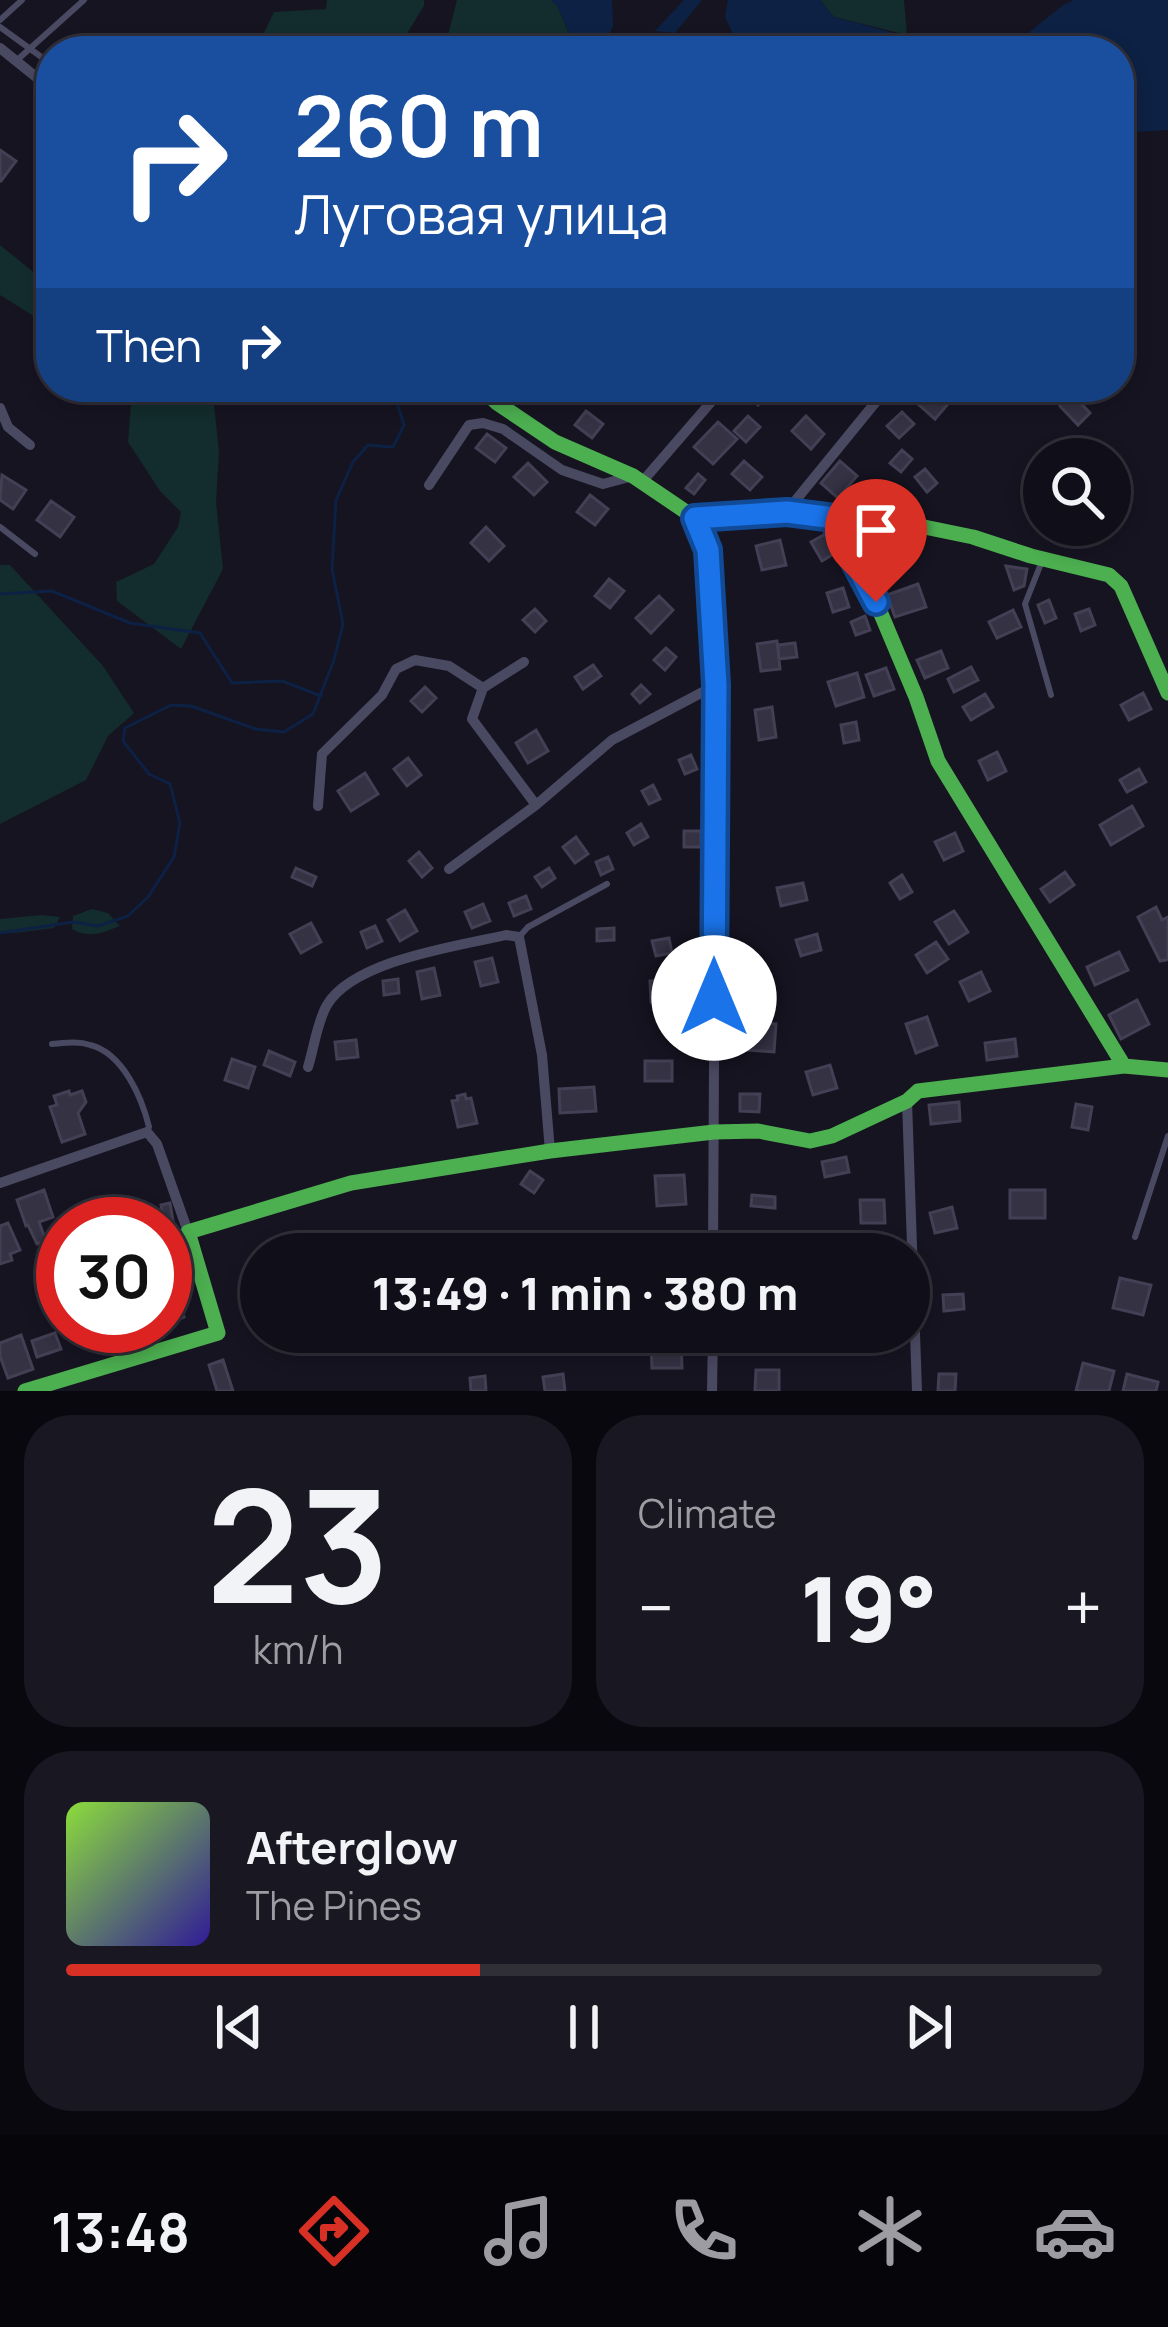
<!DOCTYPE html>
<html lang="en">
<head>
<meta charset="utf-8">
<style>
  :root { --surface:#100f19; --page:#191822; --text:#f1f3f6; --muted:#9c9ca2; --line:#302f38; --accent:#d93025 }
  body { margin:0; font-family:Manrope,sans-serif; background:var(--page); color:var(--text); height:100vh; display:flex; flex-direction:column; font-size:45px; white-space:nowrap }
  * { box-sizing:border-box; margin:0 }
  p { font-size:39px; color:var(--muted) }
  .icon { flex:none; width:66px; height:66px; fill:none; stroke:currentColor; stroke-width:2; stroke-linecap:round; stroke-linejoin:round }
  .map { position:relative; height:1391px; overflow:hidden }
  .details { display:flex; flex-direction:column; gap:24px; padding:24px; background:#09080e; flex:1 }
  .details>* { flex:none }
  .guide { position:absolute; left:36px; top:36px; width:1098px; height:366px; border-radius:48px; box-shadow:0 6px 18px #0003,0 0 0 3px var(--line); background:#1a4fa0; color:#fff; overflow:hidden }
  .controls { position:absolute; left:1023px; top:438px; display:grid; gap:24px }
  .controls a { display:grid; place-items:center; width:108px; height:108px; border-radius:50%; background:var(--surface); box-shadow:0 6px 18px #0003,0 0 0 3px var(--line); font-size:60px }
  .speed { position:absolute; left:36px; top:1197px; display:flex; gap:24px; font-size:60px; font-weight:700; text-align:center }
  .speed>* { display:grid; place-content:center; width:156px; height:156px; border-radius:50%; background:var(--surface); box-shadow:0 6px 18px #0003,0 0 0 3px var(--line); line-height:1 }
  .speed .limit { border:18px solid #d22; background:#fff; color:#111 }
  .pin { position:absolute; display:grid; place-items:center; width:102px; height:102px; color:#fff; margin:-123px -51px; border-radius:50% 50% 50% 0; rotate:-45deg; box-shadow:0 0 12px #0007 }
  .pin .icon { rotate:45deg }
  .me { position:absolute; width:132px; margin:-66px; rotate:0deg; stroke-linejoin:round; filter:drop-shadow(0 0 9px #0008) }
  .turn { display:flex; align-items:center; gap:42px; height:252px; padding:0 60px; font-size:54px }
  .turn .icon { width:156px; height:156px; stroke-width:2.5 }
  .turn b { display:block; font-size:84px; line-height:102px }
  .then { display:flex; align-items:center; height:114px; padding:0 60px; background:#0003; gap:24px; font-size:45px }
  .big { font-size:90px; font-weight:800; line-height:1.1 }
  .details .tile { flex:1; display:flex; flex-direction:column; justify-content:center; gap:18px; min-width:0; padding:0 42px; border-radius:48px; background:var(--page) }
  .details .dial { align-items:center; gap:0 }
  .dial b { font-size:156px; line-height:1 }
  .song { display:flex; align-items:center; gap:36px }
  .cover { width:144px; height:144px; border-radius:18px; background:linear-gradient(135deg,hsl(90 70% 55%),hsl(250 70% 35%)) }
  .played { height:12px; border-radius:6px; background:linear-gradient(90deg,var(--accent) 40%,var(--line) 40%) }
  .keys { display:flex; justify-content:space-around; direction:ltr }
  .heat { display:flex; justify-content:space-between; align-items:center; font-size:66px; direction:ltr }
  .details .tiles { flex:1; display:grid; gap:24px; grid-template-columns:1fr 1fr }
  .tile:last-child { grid-column:span 2 }
  .trip { position:absolute; left:240px; top:1233px; width:690px; height:120px; border-radius:60px; background:var(--surface); box-shadow:0 6px 18px #0003,0 0 0 3px var(--line); font-weight:800; line-height:120px; text-align:center }
  .tab-bar { display:flex; height:192px; justify-content:space-around; align-items:center; background:#06060a; color:var(--muted) }
  .tab-bar .icon { width:84px; height:84px }
  .tab-bar .current { color:var(--accent) }
  .tab-bar b { font-size:54px; color:var(--text) }
  .map>svg:first-child { display:block }
</style>
</head>
<body>
<div class="map">
<svg width="1168" height="1391" viewBox="0 0 1168 1391">
  <rect width="100%" height="100%" fill="#161421"/>
  <!-- green -->
  <path fill="#132c2d" d="M327,0H424V6L396,51H255L274,12L326,9Z
    M457,0H551L558,7L576,51H444Z
    M820,0H904L907,35L834,17Z
    M0,245L51,286V327L0,295Z
    M131,403L214,404L219,452L216,502L223,569L181,649L117,601L116,582L154,564L178,527L181,512L160,491L128,442Z
    M0,565H10L103,666L134,713L108,736L86,780L0,824Z
    M92,909L108,913L120,926C102,933 90,939 72,929L73,916Z
    M42,915L60,917L54,928L15,933L0,932V919Z"/>
  <!-- water -->
  <path fill="#0d2144" d="M551,0H612L613,26L601,51H576L558,7Z
    M684,0H702L675,33L655,31Z
    M728,0H820L834,17L961,51H722L737,43L725,17Z
    M1074,0H1168V130L1119,133V51H1006L1063,5Z"/>
  <g fill="none" stroke-linecap="round" stroke-linejoin="round">
    <!-- stream -->
    <path stroke="#0d2144" stroke-width="3" d="M0,594L52,591L130,623L200,633L232,683L282,681L321,696
      M0,933L73,922L98,926L128,916L148,897L174,857L180,823L170,784L149,774L123,741L125,728L171,705L191,706L256,729L284,732L313,714L334,660L343,624L332,569L336,500L353,462L368,445L393,447L404,425L392,387"/>
  </g>
  <!-- building -->
  <path fill="#343243" stroke="#433f54" stroke-width="3" d="M0,150L16,161L1,181L0,180Z
    M51,155V185L36,174Z
    M751,387H766L771,391L758,405L745,394Z
    M930,388L948,404L935,419L917,403Z
    M1072,394L1090,413L1078,425L1060,406Z
    M586,411L603,424L592,438L575,425Z
    M902,412L914,424L899,438L887,426Z
    M748,416L760,427L746,442L734,431Z
    M806,416L824,434L811,449L792,431Z
    M718,422L737,439L713,464L694,447Z
    M487,434L506,448L495,462L476,448Z
    M902,450L912,459L901,472L890,463Z
    M744,461L762,477L750,490L732,474Z
    M840,461L857,476L838,498L821,483Z
    M528,463L547,482L534,495L514,477Z
    M925,469L937,483L927,492L915,477Z
    M698,474L705,480L694,494L686,488Z
    M2,475L26,490L13,509L0,500Z
    M590,495L608,509L595,525L577,512Z
    M51,501L74,517L60,537L37,520Z
    M486,527L504,546L489,561L471,543Z
    M829,532L840,550L822,561L811,542Z
    M780,540L786,565L762,570L756,546Z
    M891,543L904,568L885,578L872,553Z
    M1006,566L1027,569L1024,586L1014,590Z
    M609,579L624,591L610,608L595,596Z
    M918,584L926,607L895,617L887,595Z
    M843,588L849,607L833,612L827,593Z
    M659,596L673,610L651,633L636,618Z
    M1049,600L1056,618L1045,623L1038,605Z
    M535,609L546,621L535,632L523,620Z
    M1089,609L1095,625L1081,631L1075,614Z
    M1013,610L1021,627L997,638L989,622Z
    M865,616L870,630L856,635L851,622Z
    M777,641L780,669L761,671L757,644Z
    M795,643L797,657L779,659L778,645Z
    M666,648L676,657L665,670L654,660Z
    M941,651L948,668L925,678L917,660Z
    M593,665L601,676L583,689L575,677Z
    M971,667L978,680L954,692L948,679Z
    M886,668L894,689L874,696L866,675Z
    M857,673L864,697L836,706L828,682Z
    M641,685L650,694L640,703L632,694Z
    M425,687L436,698L422,712L411,701Z
    M1143,693L1151,709L1129,720L1121,705Z
    M985,694L993,707L971,720L963,707Z
    M772,707L776,737L759,740L755,710Z
    M856,722L859,740L844,743L841,725Z
    M536,730L548,751L528,763L516,743Z
    M997,752L1006,771L988,780L979,761Z
    M691,755L697,769L685,774L679,760Z
    M408,758L421,775L407,786L394,769Z
    M1139,769L1146,782L1127,792L1120,780Z
    M365,773L378,794L351,811L338,791Z
    M653,785L660,799L649,804L642,791Z
    M1132,806L1143,826L1111,845L1100,825Z
    M641,824L648,837L634,845L627,833Z
    M684,831H701V847H684Z
    M955,833L963,851L944,860L935,842Z
    M576,837L588,854L575,863L563,847Z
    M419,852L432,868L422,877L409,861Z
    M608,857L613,869L601,875L596,862Z
    M296,868L316,877L312,886L292,877Z
    M549,868L555,878L542,887L535,877Z
    M1065,872L1074,885L1050,902L1041,889Z
    M902,875L912,892L900,899L890,883Z
    M803,883L807,900L781,906L777,888Z
    M526,896L531,909L514,916L509,903Z
    M483,904L490,921L472,928L465,912Z
    M1156,907L1162,920L1168,917V959L1166,960L1160,961L1138,917Z
    M405,910L417,931L400,941L388,920Z
    M954,911L968,932L949,944L935,922Z
    M311,923L321,942L301,953L290,934Z
    M375,926L382,941L367,948L361,932Z
    M614,928V940L597,941V929Z
    M817,934L821,950L801,956L796,940Z
    M669,938L672,953L656,956L652,941Z
    M936,942L948,959L927,973L916,955Z
    M1119,952L1128,970L1095,985L1087,967Z
    M492,958L498,982L481,986L475,962Z
    M434,968L440,995L422,999L417,972Z
    M981,972L990,991L969,1001L960,982Z
    M398,979L399,993L384,995L383,981Z
    M677,980L678,1000L651,1002L650,981Z
    M1137,1000L1149,1024L1121,1039L1109,1015Z
    M927,1017L937,1045L916,1053L906,1024Z
    M750,1022L776,1024L774,1052L748,1050Z
    M1015,1039L1017,1056L987,1060L985,1043Z
    M356,1040L358,1057L337,1059L335,1042Z
    M269,1051L295,1062L290,1076L264,1065Z
    M232,1059L255,1067L248,1088L225,1080Z
    M645,1061H672V1081H645Z
    M830,1065L837,1088L813,1095L806,1072Z
    M594,1087L596,1111L560,1113L559,1089Z
    M69,1091L70,1095L82,1091L86,1102L78,1113L85,1134L62,1142L50,1107L57,1105L54,1096Z
    M465,1094L466,1099L471,1098L477,1123L458,1127L452,1101L458,1100L457,1096Z
    M740,1094H760L759,1112L740,1111Z
    M959,1102L960,1121L931,1124L929,1105Z
    M1076,1104L1092,1107L1088,1130L1072,1127Z
    M846,1157L849,1172L825,1177L822,1162Z
    M530,1171L543,1180L534,1193L521,1184Z
    M684,1175L686,1204L657,1206L655,1176Z
    M44,1190L53,1217L39,1222L46,1241L37,1244L28,1225L26,1226L17,1200Z
    M1010,1190H1045V1218H1010Z
    M752,1195L775,1197V1208L751,1206Z
    M860,1200H884L885,1223H861Z
    M101,1201L112,1224H63L93,1213L90,1205Z
    M170,1203L173,1221L164,1222L161,1205Z
    M952,1207L957,1228L935,1233L930,1213Z
    M8,1223L20,1250L10,1254L12,1260L0,1264V1226Z
    M647,1236L649,1254H628L626,1239Z
    M490,1245L492,1254H464L463,1250Z
    M1120,1278L1151,1285L1143,1315L1113,1308Z
    M963,1294L964,1309L944,1311L943,1295Z
    M177,1300L184,1317L168,1324L165,1305Z
    M96,1326H106L113,1346L104,1349Z
    M522,1332H545L546,1348L524,1350Z
    M55,1333L61,1349L37,1357L32,1341Z
    M21,1335L33,1369L8,1378L0,1356V1343Z
    M681,1341L682,1368H652L651,1342Z
    M223,1360L233,1391H217L209,1365Z
    M1083,1363L1114,1371L1109,1391H1076Z
    M756,1370H779V1391H755Z
    M563,1374L565,1391H545L543,1377Z
    M939,1374H956L955,1391H938Z
    M1127,1374L1158,1382L1156,1391H1123Z
    M485,1376L486,1391H471L470,1378Z"/>
  <g fill="none" stroke-linecap="round" stroke-linejoin="round">
    <!-- lane -->
    <path stroke="#4a4962" stroke-width="6" d="M0,20L22,0
      M0,27L51,64
      M121,51L151,36L166,41L175,51
      M16,61L84,0
      M0,527L35,554
      M1042,561L1025,604L1051,695
      M519,937L528,927L607,884
      M52,1044C65,1043 78,1041 90,1045C123,1053 142,1098 149,1127L147,1132
      M1135,1237L1168,1136"/>
    <!-- street -->
    <path stroke="#4a4962" stroke-width="10" d="M0,48L51,89
      M0,408L8,427L30,445
      M642,482L724,387
      M429,485L469,425L483,423L503,429L562,470L603,484L633,476
      M787,511L888,387
      M695,518L708,550L716,685L713,1254
      M524,662L483,688L472,719L536,805
      M318,806L322,754L382,695L396,669L415,660L449,666L483,688
      M449,869L536,805L612,740L716,685
      M308,1067C314,1048 317,1022 327,1005C354,960 458,946 506,935L519,937L542,1055L550,1151
      M907,1101L917,1391
      M0,1183L147,1132L157,1144L188,1232
      M712,1391L713,1332"/>
    <!-- fast -->
    <path stroke="#4caf50" stroke-width="15" d="M480,387L497,403L555,442L633,476L695,518L787,511L900,522L973,537L1031,556L1109,575L1121,586L1168,693
      M834,518L876,602L916,697L938,761L1124,1066
      M25,1391L218,1333L188,1232L351,1183L550,1151L714,1132L758,1131L810,1141L832,1136L907,1101L918,1091L1124,1066L1168,1070"/>
  </g>
  <g fill="none" stroke-linecap="round" stroke-linejoin="round">
    <defs>
      <path id="route" d="M714,998L716,685L708,550L695,518L787,512L834,518L837,528L876,602"/>
    </defs>
    <!-- route casing -->
    <use href="#route" stroke="#114b97" stroke-width="30"/>
    <!-- route -->
    <use href="#route" stroke="#1a73e8" stroke-width="21"/>
  </g>
</svg>
<div class="controls">
<a><svg class="icon" aria-label="search" viewBox="0 0 24 24"><circle cx="10" cy="10" r="6"/><path d="M15 15l6 6"/></svg></a>
</div>
<div class="speed"><div class="limit">30</div></div>
<div class="pin" style="left:876px;top:602px;background:#d93025"><svg class="icon" aria-label="arrive" viewBox="0 0 24 24"><path d="M6 21V4h12l-3 4 3 4H6"/></svg></div>
<svg class="me" style="left:714px;top:998px" viewBox="-20 -20 40 40"><circle r="19" fill="#fff"/><path d="M0-13L10 11 0 6-10 11z" fill="#1a73e8"/></svg>
<div class="trip">13:49 · 1 min · 380 m</div>
<div class="guide">
<div class="turn"><svg class="icon" aria-label="right" viewBox="0 0 24 24"><path d="M7 20v-9h11M14 6l5 5-5 5"/></svg><div><b>260 m</b>Луговая улица</div></div>
<div class="then">Then<svg class="icon" aria-label="right" viewBox="0 0 24 24"><path d="M7 20v-9h11M14 6l5 5-5 5"/></svg></div>
</div>
</div>
<section class="details">
<div class="tiles">
<div class="tile dial"><b>23</b><p>km/h</p></div>
<div class="tile"><p>Climate</p>
<div class="heat"><a>−</a><b class="big">19°</b><a>+</a></div>
</div>
<div class="tile">
<div class="song"><i class="cover"></i><div><b>Afterglow</b><p>The Pines</p></div></div>
<div class="played"></div>
<div class="keys"><svg class="icon" aria-label="previous" viewBox="0 0 24 24"><path d="M18 5L8 12l10 7zM5 5v14"/></svg><svg class="icon" aria-label="pause" viewBox="0 0 24 24"><path d="M8 5v14M16 5v14"/></svg><svg class="icon" aria-label="next" viewBox="0 0 24 24"><path d="M6 5l10 7-10 7zM19 5v14"/></svg></div>
</div>
</div>
</section>
<nav class="tab-bar">
<b>13:48</b>
<svg class="icon current" aria-label="directions" viewBox="0 0 24 24"><path d="M12 3l9 9-9 9-9-9zM9 14v-3h6M13 9l2 2-2 2"/></svg>
<svg class="icon" aria-label="music" viewBox="0 0 24 24"><path d="M9 18V5l10-2v13"/><circle cx="6" cy="18" r="3"/><circle cx="16" cy="16" r="3"/></svg>
<svg class="icon" aria-label="phone" viewBox="0 0 24 24"><path d="M5 4h4l2 5-3 2q2 4 5 5l2-3 5 2v4C11 20 4 13 5 4z"/></svg>
<svg class="icon" aria-label="climate" viewBox="0 0 24 24"><path d="M12 3v18M4 7l16 10M4 17L20 7"/></svg>
<svg class="icon" aria-label="car" viewBox="0 0 24 24"><path d="M5 17H2v-5l4-1 3-4h7l3 4 3 1v5h-3M9 17h6M6 11h13"/><circle cx="7" cy="17" r="2"/><circle cx="17" cy="17" r="2"/></svg>
</nav>
</body>
</html>
